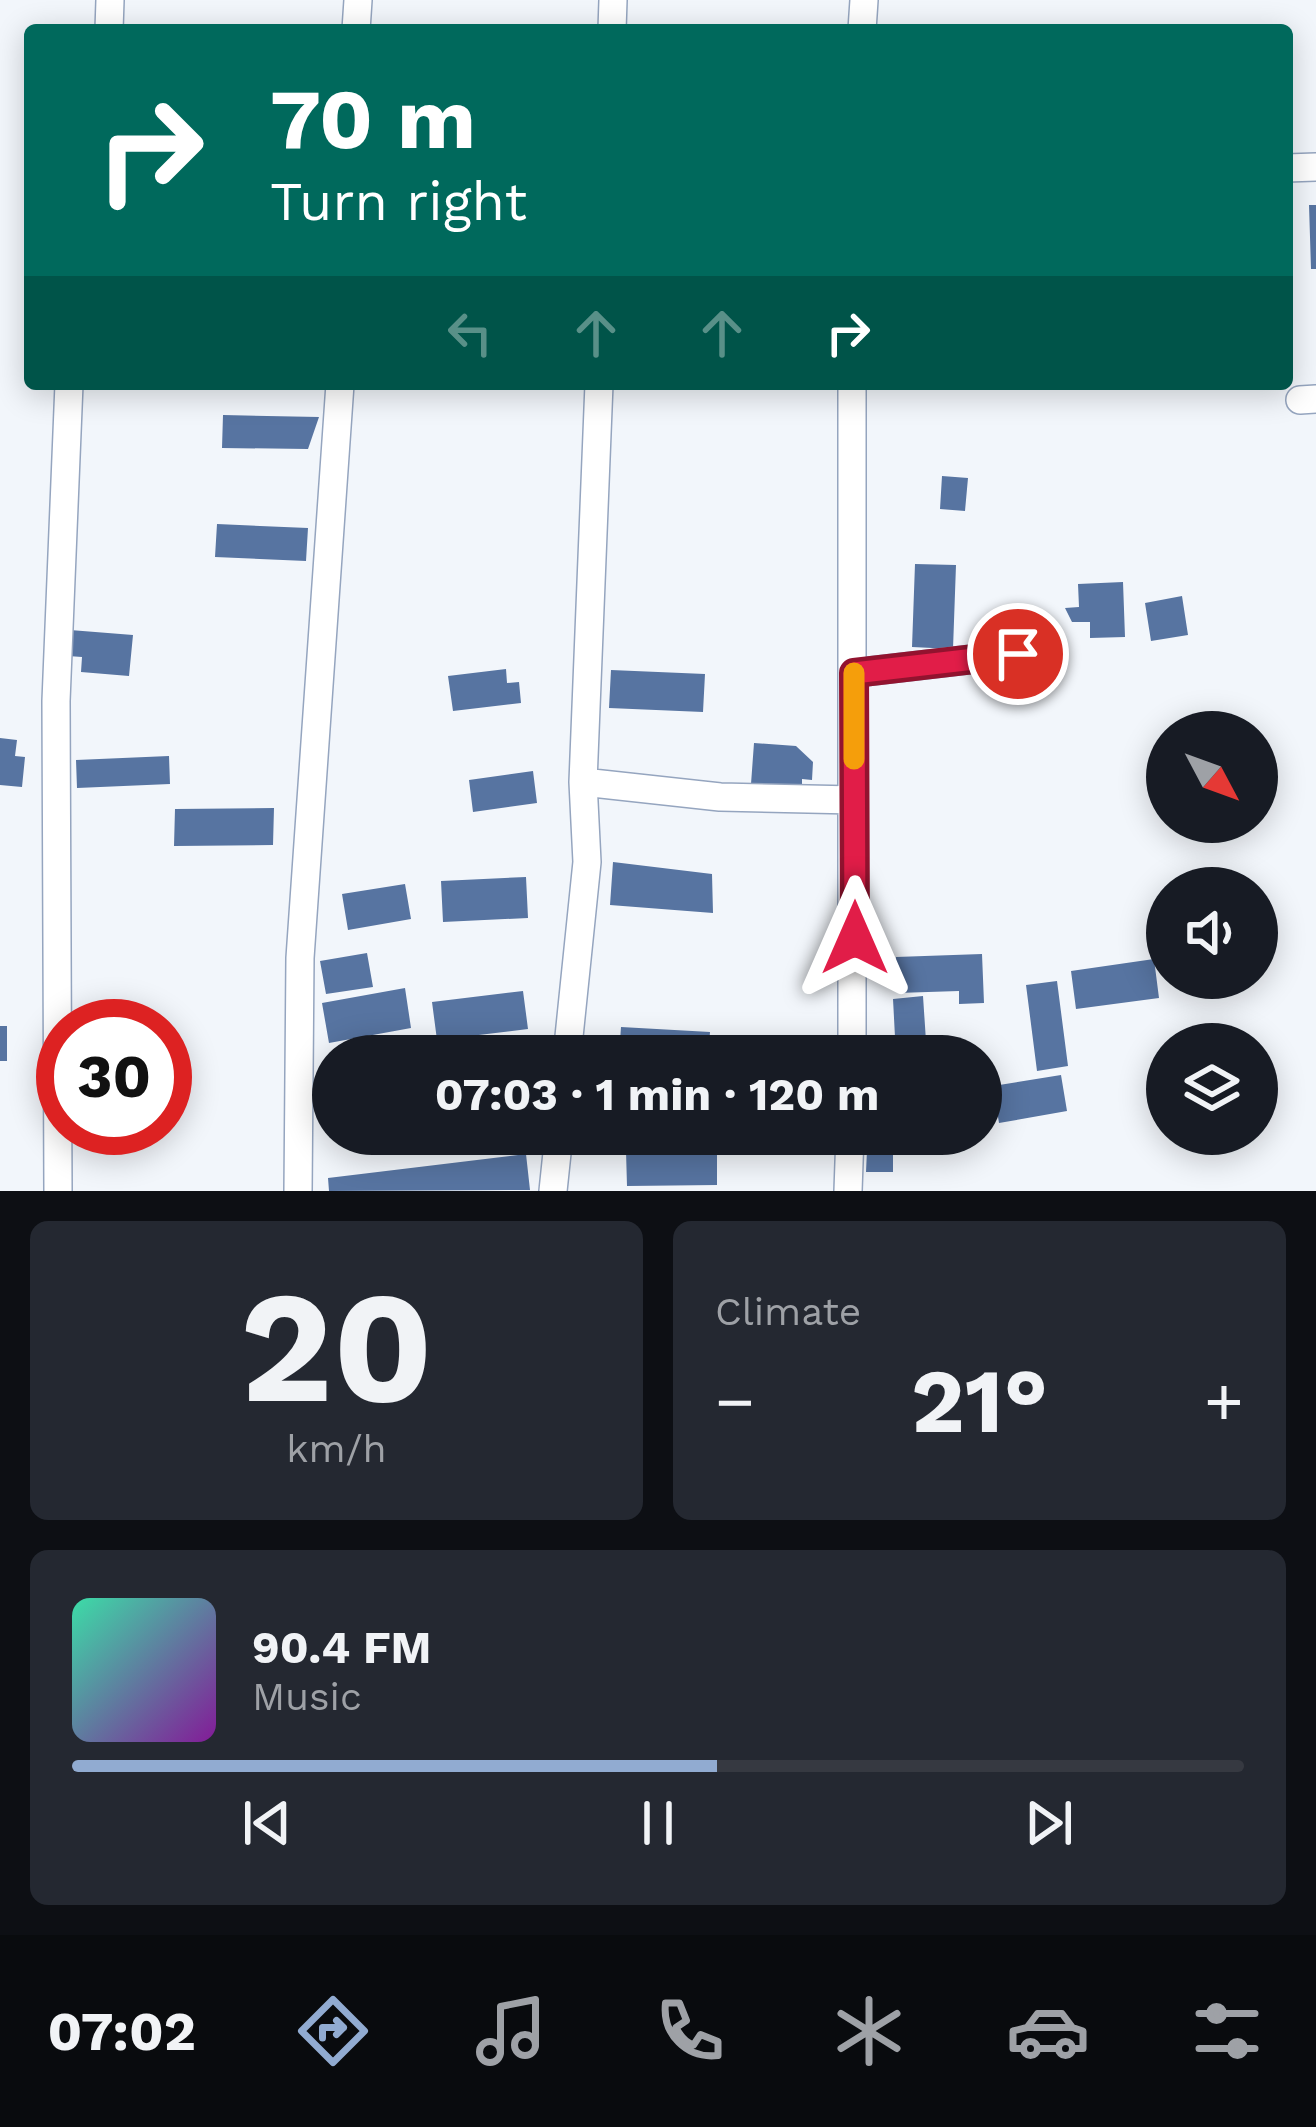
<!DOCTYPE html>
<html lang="en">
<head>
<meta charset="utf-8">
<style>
  :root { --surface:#171b24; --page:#242831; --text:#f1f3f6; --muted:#9ea1a6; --line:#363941; --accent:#91abd1 }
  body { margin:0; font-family:"Work Sans",sans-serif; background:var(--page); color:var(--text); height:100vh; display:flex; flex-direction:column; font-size:45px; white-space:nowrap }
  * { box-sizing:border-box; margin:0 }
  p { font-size:39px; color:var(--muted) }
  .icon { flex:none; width:66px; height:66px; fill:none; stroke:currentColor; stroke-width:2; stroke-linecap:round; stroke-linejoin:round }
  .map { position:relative; height:1191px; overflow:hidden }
  .panel { display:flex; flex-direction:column; gap:30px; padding:30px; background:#0d0f14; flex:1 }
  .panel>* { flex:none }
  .top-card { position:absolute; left:24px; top:24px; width:1269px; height:366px; border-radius:12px; box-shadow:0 6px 30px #0003; background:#00695c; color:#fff; overflow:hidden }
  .needle { width:78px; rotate:131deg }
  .buttons { position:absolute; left:1146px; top:711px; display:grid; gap:24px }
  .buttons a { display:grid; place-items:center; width:132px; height:132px; border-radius:50%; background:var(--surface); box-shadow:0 6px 30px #0003; font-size:60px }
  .speed { position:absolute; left:36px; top:999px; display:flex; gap:24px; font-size:60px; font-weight:700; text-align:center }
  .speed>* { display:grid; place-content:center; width:156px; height:156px; border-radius:50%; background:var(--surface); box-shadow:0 6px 30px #0003; line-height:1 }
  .speed .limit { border:18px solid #d22; background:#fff; color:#111 }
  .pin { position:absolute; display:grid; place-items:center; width:102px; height:102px; color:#fff; margin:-51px; border:6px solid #fff; border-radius:50%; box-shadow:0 3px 12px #0007 }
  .me { position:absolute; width:132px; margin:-66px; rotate:0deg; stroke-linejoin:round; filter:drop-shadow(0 0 9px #0008) }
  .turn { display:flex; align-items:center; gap:42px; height:252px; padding:0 48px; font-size:54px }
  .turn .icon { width:156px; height:156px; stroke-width:2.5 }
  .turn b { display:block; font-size:84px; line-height:102px }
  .lanes { display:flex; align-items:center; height:114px; padding:0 48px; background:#0003; justify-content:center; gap:60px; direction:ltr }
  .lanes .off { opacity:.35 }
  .big { font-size:90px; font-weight:700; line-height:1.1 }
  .panel .tile { flex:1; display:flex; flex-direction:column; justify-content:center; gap:18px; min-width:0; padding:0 42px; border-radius:18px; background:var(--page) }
  .panel .dial { align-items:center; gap:0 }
  .dial b { font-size:156px; line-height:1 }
  .song { display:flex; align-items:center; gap:36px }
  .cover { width:144px; height:144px; border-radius:18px; background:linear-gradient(135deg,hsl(160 70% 55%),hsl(290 70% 35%)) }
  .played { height:12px; border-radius:6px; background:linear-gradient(90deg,var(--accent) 55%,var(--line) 55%) }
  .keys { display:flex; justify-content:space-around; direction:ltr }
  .heat { display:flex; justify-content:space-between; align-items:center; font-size:66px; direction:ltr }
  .panel .tiles { flex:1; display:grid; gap:30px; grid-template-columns:1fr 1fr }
  .tile:last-child { grid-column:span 2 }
  .trip { position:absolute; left:312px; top:1035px; width:690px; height:120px; border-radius:60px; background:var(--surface); box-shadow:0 6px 30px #0003; font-weight:700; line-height:120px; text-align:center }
  .tab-bar { display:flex; height:192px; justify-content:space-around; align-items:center; background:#090b0e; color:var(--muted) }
  .tab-bar .icon { width:84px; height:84px }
  .tab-bar .current { color:var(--accent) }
  .tab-bar b { font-size:54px; color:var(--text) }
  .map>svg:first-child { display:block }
</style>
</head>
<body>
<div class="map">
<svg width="1316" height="1191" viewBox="0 0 1316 1191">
  <rect width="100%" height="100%" fill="#f2f6fb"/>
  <!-- building -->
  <path fill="#5774a1" d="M1309,205H1316V269H1311Z
    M223,415L319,417L308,449L222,448Z
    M942,476L968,478L965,511L940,509Z
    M217,524L308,528L306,561L215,557Z
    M915,564L956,565L953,649L912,647Z
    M1123,582L1125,637L1090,638V622H1072L1065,608L1079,607L1078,584Z
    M1182,596L1188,635L1151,641L1145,603Z
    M70,630L133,635L129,676L81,672L82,657L68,656Z
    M506,669L507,683L519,682L521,703L453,711L448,676Z
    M611,670L705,674L703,712L609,708Z
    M0,738L17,740L15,756L25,757L22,787L0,785Z
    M754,743L796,746L813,762L812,780L802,779V788L751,784Z
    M169,756L170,784L77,788L76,760Z
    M533,771L537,803L473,812L469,780Z
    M274,808L273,845L174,846L175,809Z
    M613,862L712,874L713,913L610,905Z
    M526,877L528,918L443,922L441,881Z
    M405,884L411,919L348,930L342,894Z
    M367,953L373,987L326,994L320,961Z
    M982,954L984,1003L959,1004V991L897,993L896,957Z
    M1154,959L1159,998L1076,1009L1071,971Z
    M1057,981L1068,1066L1037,1071L1026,985Z
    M405,988L411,1028L329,1043L322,1003Z
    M523,991L528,1029L437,1040L432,1002Z
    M923,996L927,1056H896L893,999Z
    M0,1026H7V1061H0Z
    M621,1027L710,1032L708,1056H619Z
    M510,1043L512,1056H441V1053Z
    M1061,1075L1067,1111L999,1123L993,1086Z
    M985,1088L991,1124L981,1126V1089Z
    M77,1128H164V1133L77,1137Z
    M717,1149V1185L627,1186L626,1151Z
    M867,1150L893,1151V1172H866Z
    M526,1154L530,1190L329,1191L328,1178Z"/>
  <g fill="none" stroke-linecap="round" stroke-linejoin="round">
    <defs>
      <path id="minor" d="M109,30L110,0
        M356,30L358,0
        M612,30L613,0
        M862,30L864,0
        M1287,168L1316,167
        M852,384V1056
        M1300,400L1316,399
        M854,673L1018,654
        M583,782L720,797L854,800
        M567,1056L587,862L583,782L599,384
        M58,1191L56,701L69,384
        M298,1191L300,958L340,384
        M553,1191L559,1134
        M848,1191L850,1134"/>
    </defs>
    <!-- minor casing -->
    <use href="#minor" stroke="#95a5bf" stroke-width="30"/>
    <!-- minor -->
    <use href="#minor" stroke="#fff" stroke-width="27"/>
  </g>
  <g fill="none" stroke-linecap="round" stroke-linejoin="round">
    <defs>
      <path id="route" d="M855,938L854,673L1018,654"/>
    </defs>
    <!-- route casing -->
    <use href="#route" stroke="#92132f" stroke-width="30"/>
    <!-- route -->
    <use href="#route" stroke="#e11d48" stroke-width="21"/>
    <!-- slow -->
    <path stroke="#f59e0b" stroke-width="21" d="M854,673V759"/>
  </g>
</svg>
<div class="buttons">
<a><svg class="needle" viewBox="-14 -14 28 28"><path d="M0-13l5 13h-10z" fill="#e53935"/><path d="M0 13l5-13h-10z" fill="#9ea1a6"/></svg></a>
<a><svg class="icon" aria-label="sound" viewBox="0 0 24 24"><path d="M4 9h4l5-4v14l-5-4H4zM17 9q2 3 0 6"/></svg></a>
<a><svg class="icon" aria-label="layers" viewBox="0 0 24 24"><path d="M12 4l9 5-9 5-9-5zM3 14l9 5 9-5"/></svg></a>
</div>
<div class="speed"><div class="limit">30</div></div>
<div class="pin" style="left:1018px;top:654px;background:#d93025"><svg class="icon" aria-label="arrive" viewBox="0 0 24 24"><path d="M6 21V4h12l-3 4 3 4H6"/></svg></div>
<svg class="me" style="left:855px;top:938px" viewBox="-20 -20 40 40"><path d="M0-17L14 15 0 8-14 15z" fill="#e11d48" stroke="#fff" stroke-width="4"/></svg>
<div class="trip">07:03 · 1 min · 120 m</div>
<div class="top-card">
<div class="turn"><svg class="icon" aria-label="right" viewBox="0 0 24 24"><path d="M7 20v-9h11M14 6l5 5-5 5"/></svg><div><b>70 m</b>Turn right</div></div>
<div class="lanes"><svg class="icon off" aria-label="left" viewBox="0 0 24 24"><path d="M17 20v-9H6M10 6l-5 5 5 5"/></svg><svg class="icon off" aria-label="ahead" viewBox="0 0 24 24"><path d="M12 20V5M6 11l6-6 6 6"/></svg><svg class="icon off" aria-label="ahead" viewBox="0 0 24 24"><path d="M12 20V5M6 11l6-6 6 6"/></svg><svg class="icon" aria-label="right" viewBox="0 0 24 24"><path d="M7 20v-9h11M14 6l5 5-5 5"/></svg></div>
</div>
</div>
<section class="panel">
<div class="tiles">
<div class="tile dial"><b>20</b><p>km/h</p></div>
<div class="tile"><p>Climate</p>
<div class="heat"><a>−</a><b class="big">21°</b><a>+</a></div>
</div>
<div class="tile">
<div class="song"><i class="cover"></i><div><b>90.4 FM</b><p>Music</p></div></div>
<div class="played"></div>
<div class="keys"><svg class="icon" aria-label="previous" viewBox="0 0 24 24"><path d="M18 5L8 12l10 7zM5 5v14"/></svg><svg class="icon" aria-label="pause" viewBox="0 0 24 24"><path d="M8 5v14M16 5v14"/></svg><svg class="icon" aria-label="next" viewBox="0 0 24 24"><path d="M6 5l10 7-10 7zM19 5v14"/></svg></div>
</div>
</div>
</section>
<nav class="tab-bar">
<b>07:02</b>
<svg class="icon current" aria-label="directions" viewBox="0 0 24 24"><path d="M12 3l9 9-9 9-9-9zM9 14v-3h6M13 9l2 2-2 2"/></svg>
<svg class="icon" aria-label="music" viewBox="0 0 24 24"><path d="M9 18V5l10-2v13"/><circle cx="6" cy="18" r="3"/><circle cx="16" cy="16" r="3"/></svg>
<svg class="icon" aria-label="phone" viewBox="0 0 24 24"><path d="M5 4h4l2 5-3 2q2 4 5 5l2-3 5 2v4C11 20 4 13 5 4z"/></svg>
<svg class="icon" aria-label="climate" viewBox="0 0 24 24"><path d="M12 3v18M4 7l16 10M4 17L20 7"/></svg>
<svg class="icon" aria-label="car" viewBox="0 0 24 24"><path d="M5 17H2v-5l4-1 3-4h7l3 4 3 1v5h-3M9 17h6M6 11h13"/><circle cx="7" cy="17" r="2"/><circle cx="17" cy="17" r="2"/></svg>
<svg class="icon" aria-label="filters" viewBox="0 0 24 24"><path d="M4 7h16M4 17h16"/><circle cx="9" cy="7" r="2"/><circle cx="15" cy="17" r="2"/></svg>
</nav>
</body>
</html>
